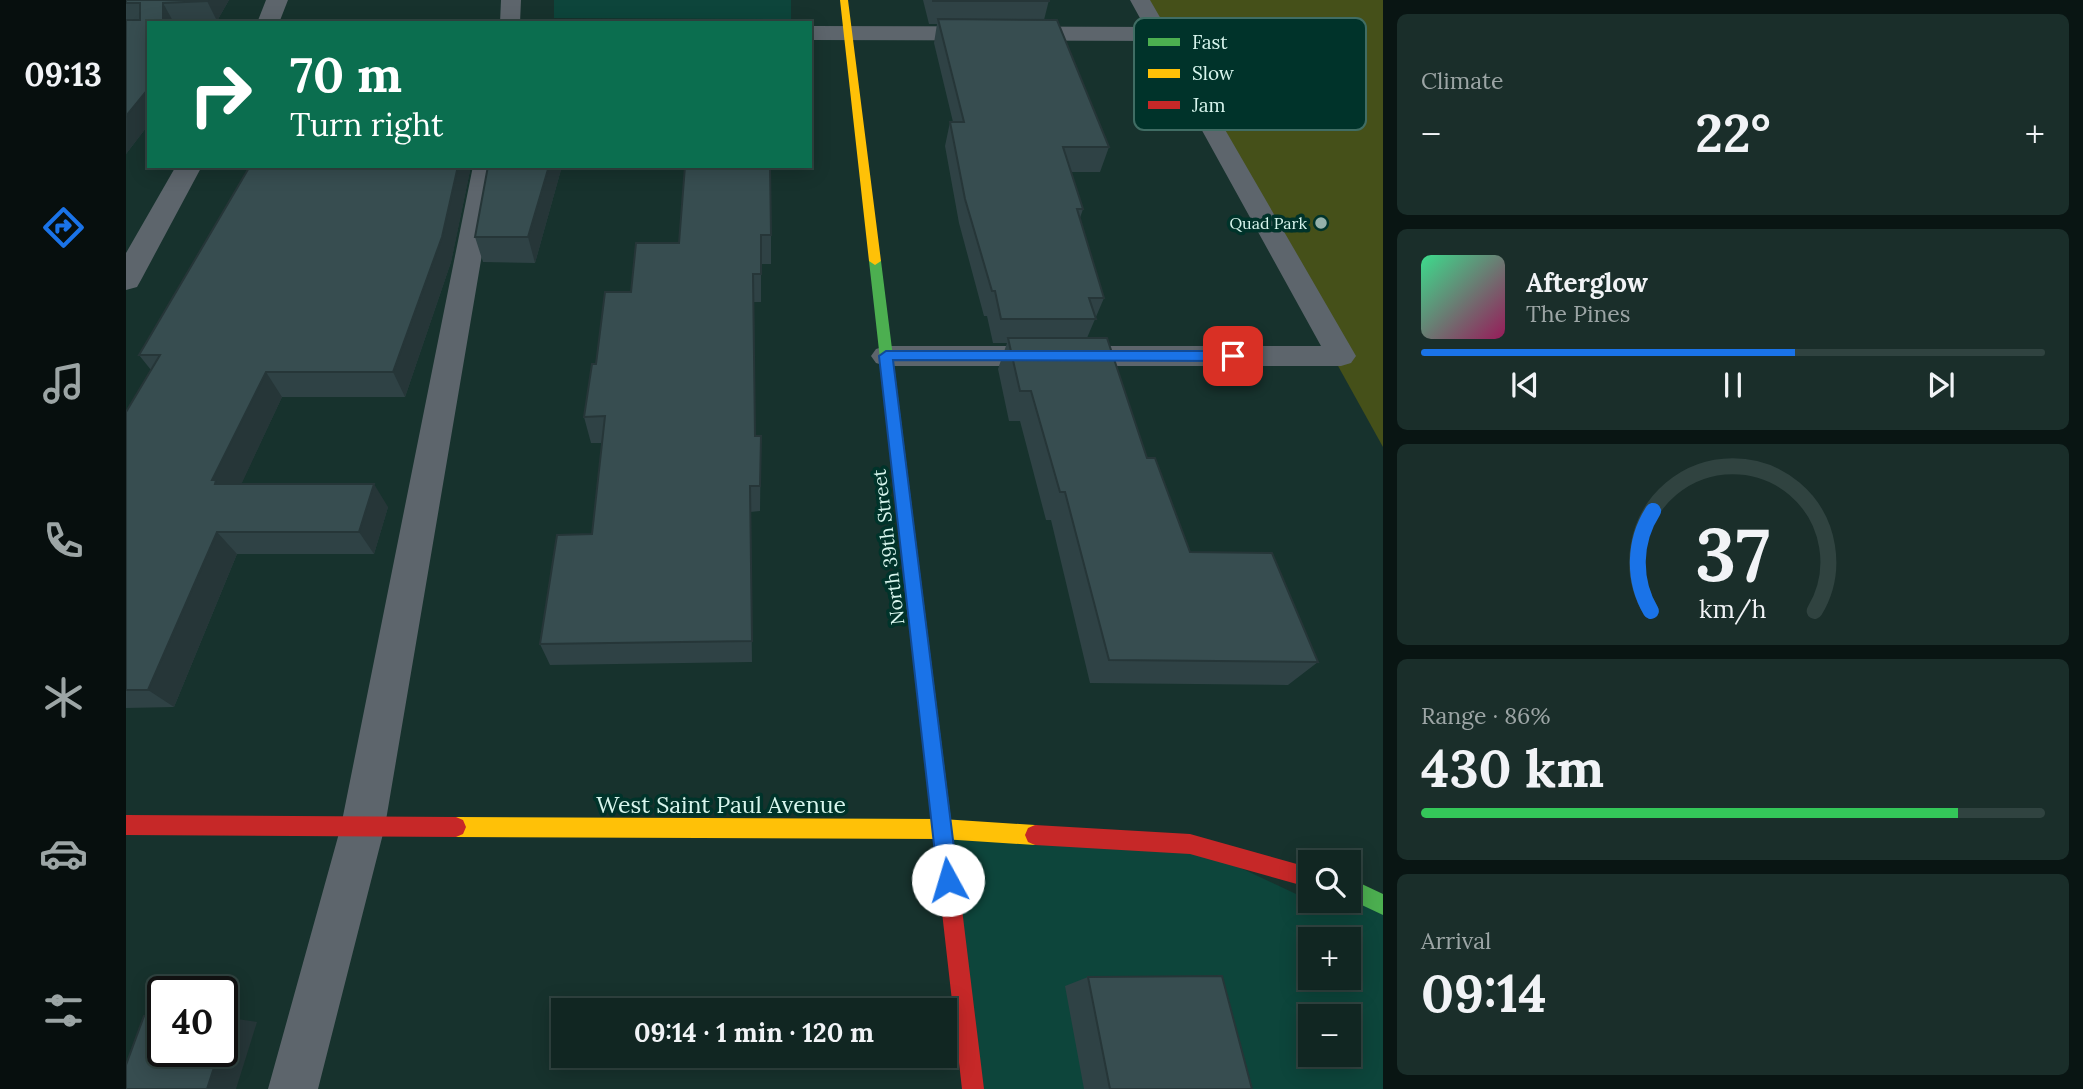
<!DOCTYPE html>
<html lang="en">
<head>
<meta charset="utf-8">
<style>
  :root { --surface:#112622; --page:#1a2e2a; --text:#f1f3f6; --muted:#9ca5a5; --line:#304340; --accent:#1a73e8 }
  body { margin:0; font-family:Lora,serif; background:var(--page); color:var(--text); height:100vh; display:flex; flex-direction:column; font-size:26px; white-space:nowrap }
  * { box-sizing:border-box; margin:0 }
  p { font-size:23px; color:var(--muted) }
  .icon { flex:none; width:38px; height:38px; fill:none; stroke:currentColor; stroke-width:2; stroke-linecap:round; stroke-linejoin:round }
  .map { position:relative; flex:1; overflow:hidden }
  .details { display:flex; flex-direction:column; gap:14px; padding:14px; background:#091513; width:700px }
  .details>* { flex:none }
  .guide { position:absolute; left:21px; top:21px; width:665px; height:147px; border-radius:0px; box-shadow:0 4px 18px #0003,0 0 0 2px var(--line); background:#0b6e4f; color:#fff; overflow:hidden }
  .fabs { position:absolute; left:1172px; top:850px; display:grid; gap:14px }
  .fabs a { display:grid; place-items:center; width:63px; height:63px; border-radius:0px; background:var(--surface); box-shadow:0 4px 18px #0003,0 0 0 2px var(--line); font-size:35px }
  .speed { position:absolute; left:21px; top:976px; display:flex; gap:14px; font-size:35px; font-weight:700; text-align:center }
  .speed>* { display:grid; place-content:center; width:91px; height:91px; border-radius:50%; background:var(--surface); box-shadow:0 4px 18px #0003,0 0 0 2px var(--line); line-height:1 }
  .speed .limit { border:4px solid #111; border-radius:10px; background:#fff; color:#111 }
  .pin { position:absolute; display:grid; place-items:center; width:60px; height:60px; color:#fff; margin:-30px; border-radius:14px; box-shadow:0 4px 10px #0006 }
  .me { position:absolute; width:77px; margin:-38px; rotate:354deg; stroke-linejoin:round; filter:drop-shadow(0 0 5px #0008) }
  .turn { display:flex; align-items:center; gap:24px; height:147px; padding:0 28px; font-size:32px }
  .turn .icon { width:91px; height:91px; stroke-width:2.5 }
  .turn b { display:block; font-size:49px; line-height:60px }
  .big { font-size:52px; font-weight:700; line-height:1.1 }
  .details .card { flex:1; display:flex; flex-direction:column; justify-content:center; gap:10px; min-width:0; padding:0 24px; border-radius:10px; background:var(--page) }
  .details .dial { align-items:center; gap:0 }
  .dial svg { height:182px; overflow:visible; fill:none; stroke:var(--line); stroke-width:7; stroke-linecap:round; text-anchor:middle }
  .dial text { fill:var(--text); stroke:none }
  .song { display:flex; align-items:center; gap:21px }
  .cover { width:84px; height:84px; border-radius:10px; background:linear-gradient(135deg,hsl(150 70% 55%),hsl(330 70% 35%)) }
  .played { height:7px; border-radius:4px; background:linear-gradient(90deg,var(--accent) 60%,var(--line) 60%) }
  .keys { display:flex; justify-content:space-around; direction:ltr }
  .heat { display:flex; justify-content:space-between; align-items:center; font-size:38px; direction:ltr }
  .charge { height:10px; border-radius:5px; background:linear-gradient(90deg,#34c759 86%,var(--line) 0) }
  .trip { position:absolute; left:425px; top:998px; width:406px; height:70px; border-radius:0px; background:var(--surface); box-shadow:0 4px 18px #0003,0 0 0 2px var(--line); font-weight:700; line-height:70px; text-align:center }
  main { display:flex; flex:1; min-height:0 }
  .menu { display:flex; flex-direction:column; width:126px; justify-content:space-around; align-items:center; background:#070f0e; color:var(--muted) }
  .menu .icon { width:49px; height:49px }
  .menu .active { color:var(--accent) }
  .menu b { font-size:32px; color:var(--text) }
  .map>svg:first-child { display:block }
</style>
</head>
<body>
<main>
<nav class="menu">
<b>09:13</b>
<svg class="icon active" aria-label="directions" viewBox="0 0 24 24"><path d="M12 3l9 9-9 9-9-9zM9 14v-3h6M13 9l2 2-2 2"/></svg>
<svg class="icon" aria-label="music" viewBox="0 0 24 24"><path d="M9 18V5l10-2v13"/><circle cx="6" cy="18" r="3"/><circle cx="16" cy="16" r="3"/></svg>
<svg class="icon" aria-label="phone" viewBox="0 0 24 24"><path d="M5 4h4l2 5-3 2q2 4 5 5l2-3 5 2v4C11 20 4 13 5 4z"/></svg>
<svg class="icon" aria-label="climate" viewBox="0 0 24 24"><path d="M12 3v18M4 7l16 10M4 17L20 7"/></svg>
<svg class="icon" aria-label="car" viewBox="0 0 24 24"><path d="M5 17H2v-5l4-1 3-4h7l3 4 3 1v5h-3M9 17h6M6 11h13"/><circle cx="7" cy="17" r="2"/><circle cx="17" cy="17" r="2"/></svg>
<svg class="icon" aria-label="filters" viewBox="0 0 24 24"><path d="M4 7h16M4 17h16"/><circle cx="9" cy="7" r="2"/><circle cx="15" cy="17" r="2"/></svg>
</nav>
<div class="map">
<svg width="1257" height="1089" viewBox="0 0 1257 1089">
  <rect width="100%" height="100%" fill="#17322d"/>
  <!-- built -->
  <path fill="#0d453b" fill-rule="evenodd" d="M428,0H665V19L428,18Z
    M816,829L1064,844L1185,901L1257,905V1089H847ZM1185,940H1223V978H1185ZM1185,1017H1223V1055H1185Z"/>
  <!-- green -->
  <path fill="#455019" d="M1009,0H1257V447Z"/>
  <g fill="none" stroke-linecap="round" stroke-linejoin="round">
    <!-- lane -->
    <path fill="#5d656c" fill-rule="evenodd" d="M375,0H395L394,23H374Z
      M1004,0H1024L1230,356L1225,363L1215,366H760L750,363L745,356L750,349L760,346H1195Z
      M347,166H371L259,826L192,1089H142L215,826Z"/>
    <!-- street -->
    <path fill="#5d656c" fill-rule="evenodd" d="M140,0H162L153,23H131Z
      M684,26L1035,27L1043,29L1046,34L1043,39L1035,41L684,40Z
      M50,166H76L15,280L11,287L0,290V253Z"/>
    <!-- fast -->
    <path fill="#4caf50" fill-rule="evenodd" d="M749,257L755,261L831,868L828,875L821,878L814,875L811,868L743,261Z
      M1223,878L1257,894V915L1223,899Z"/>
    <!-- slow -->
    <path fill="#ffc107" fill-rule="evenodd" d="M714,0H722L755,261L749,265L743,261Z
      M330,817L816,819L909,825L916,828L919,835L916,842L909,845L816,839L330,837L323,834L320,827L323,820Z"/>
    <!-- jam -->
    <path fill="#c62828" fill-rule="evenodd" d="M0,815L330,817L337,820L340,827L337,834L330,837L0,835Z
      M909,825L1064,834L1185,868V888L1064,854L909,845L902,842L899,835L902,828Z
      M821,858L828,861L831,868L858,1089H836L811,868L814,861Z"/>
  </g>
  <!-- wall -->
  <path fill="#2f4245" d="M0,0H103L91,21L23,23V124L0,154Z
    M797,0H923L918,20L983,147L974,172H945L957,209L954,218L978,298L961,338L1021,458L1064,552L1192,662L1162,685L964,683L925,520H920L894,421H883L872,369L881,343H867L861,316H858L833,223L819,146L824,122H827L808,43L811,24H803Z
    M121,166H345L325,262L279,397H156L115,484L262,507L248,554H111L48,707L0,708V412L25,370L13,355L122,169Z
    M362,166H436L409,263L357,262L349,237Z
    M559,166L645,235V264H635V302H628L629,436H635L634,511L624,512L626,662L424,665L414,644L466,534L476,443H465L458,417L470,364L505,292L553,243Z
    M962,977L1126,1089H958L939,986Z"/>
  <!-- shaded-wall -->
  <path fill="#263638" d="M82,0H103L91,21L81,1Z
    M37,3L48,23H37Z
    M23,88V124L0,154V116Z
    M332,166H345L325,262L279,397L267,372Z
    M423,166H436L409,263L402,237Z
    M140,372L156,397L108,500L109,507L86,480Z
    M248,484L262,507L248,554L233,532Z
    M91,532L111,554L48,707L22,690Z
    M104,1018L131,1022L110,1089H81L93,1052H96V1042Z"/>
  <!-- building -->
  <path fill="#374d50" stroke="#263638" stroke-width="2" d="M0,0H82L81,1L37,3V23H23V88L0,116V20H14V3H0Z
    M807,0H923V1H807Z
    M812,19L931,20L983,147H937L957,209H951L978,298H963L970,319H875L869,291H866L839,199L824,122H838Z
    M124,166H332L316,237L267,372H140L86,480H90L89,484H248L233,532H91L22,690H0V412L34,355H13Z
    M362,166H423L402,237H349Z
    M559,166H644L645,235H635V274H627L629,436H635L634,486H624L626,641L414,644L431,535L466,534L479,416L458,417L466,364H470L479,292H505L510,243H553Z
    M882,338H981L1021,458H1029L1064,552L1146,553L1192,662L983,660L939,492H934L905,391H894Z
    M1096,976L1126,1089H984L962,977Z
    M18,1016L37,1017V1052H93L81,1089H0V1065Z
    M96,1018H104L96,1042Z"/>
  <!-- route -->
  <path fill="#1a73e8" stroke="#114b97" stroke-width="2" d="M760,351H1107L1114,356L1107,361L767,360L832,880L829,888L822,891L815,888L812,880L753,356Z"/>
  <!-- markers -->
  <circle fill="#94b1aa" stroke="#00332a" stroke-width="2.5" cx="1195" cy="223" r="7"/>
  <g text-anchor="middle" stroke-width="7" stroke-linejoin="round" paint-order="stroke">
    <!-- far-poi labels -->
    <g font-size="16" fill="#d7f5ed" stroke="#00332a" text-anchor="end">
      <text x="1181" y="229">Quad Park</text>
    </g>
    <!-- street labels -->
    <g font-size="19" fill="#d7f5ed" stroke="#00332a">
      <text transform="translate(762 547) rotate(-97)" y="7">North 39th Street</text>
    </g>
    <!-- near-street labels -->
    <g font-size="23" fill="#d7f5ed" stroke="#00332a">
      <text x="595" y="813">West Saint Paul Avenue</text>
    </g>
  </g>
  <!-- legend -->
  <rect x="1008" y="18" width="232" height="112" rx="10" fill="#00332a" stroke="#406d64" stroke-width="2"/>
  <rect x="1022" y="38" width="32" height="8" fill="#4caf50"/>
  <rect x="1022" y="69" width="32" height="9" fill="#ffc107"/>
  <rect x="1022" y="101" width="32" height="8" fill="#c62828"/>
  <g font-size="19" fill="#d7f5ed">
    <text x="1066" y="49">Fast</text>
    <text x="1066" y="80">Slow</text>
    <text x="1066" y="112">Jam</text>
  </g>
</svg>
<div class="fabs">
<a><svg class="icon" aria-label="search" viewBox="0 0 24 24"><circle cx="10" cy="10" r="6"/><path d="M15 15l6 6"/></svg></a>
<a>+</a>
<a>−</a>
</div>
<div class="speed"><div class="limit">40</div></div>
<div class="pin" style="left:1107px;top:356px;background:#d93025"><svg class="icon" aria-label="arrive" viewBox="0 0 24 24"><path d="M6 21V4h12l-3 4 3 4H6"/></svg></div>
<svg class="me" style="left:822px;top:880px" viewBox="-20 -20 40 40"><circle r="19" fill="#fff"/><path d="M0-13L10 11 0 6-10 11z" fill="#1a73e8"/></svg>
<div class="trip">09:14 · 1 min · 120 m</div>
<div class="guide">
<div class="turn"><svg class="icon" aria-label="right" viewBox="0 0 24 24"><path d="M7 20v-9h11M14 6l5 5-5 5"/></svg><div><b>70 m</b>Turn right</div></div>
</div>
</div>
<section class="details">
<div class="card"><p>Climate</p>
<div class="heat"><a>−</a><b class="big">22°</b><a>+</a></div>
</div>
<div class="card">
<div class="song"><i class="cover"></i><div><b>Afterglow</b><p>The Pines</p></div></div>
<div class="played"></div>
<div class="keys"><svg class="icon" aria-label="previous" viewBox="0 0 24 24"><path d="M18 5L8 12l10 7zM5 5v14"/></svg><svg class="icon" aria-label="pause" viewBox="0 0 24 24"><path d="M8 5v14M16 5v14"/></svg><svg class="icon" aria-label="next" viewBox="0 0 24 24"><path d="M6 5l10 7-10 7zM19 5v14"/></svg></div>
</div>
<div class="card dial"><svg viewBox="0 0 100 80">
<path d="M14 69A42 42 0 1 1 86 69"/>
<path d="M14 69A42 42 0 0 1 15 25" stroke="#1a73e8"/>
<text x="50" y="56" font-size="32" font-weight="700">37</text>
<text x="50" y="72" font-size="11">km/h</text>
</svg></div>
<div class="card"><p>Range · 86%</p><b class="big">430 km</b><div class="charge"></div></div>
<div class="card"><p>Arrival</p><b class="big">09:14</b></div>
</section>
</main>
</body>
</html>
